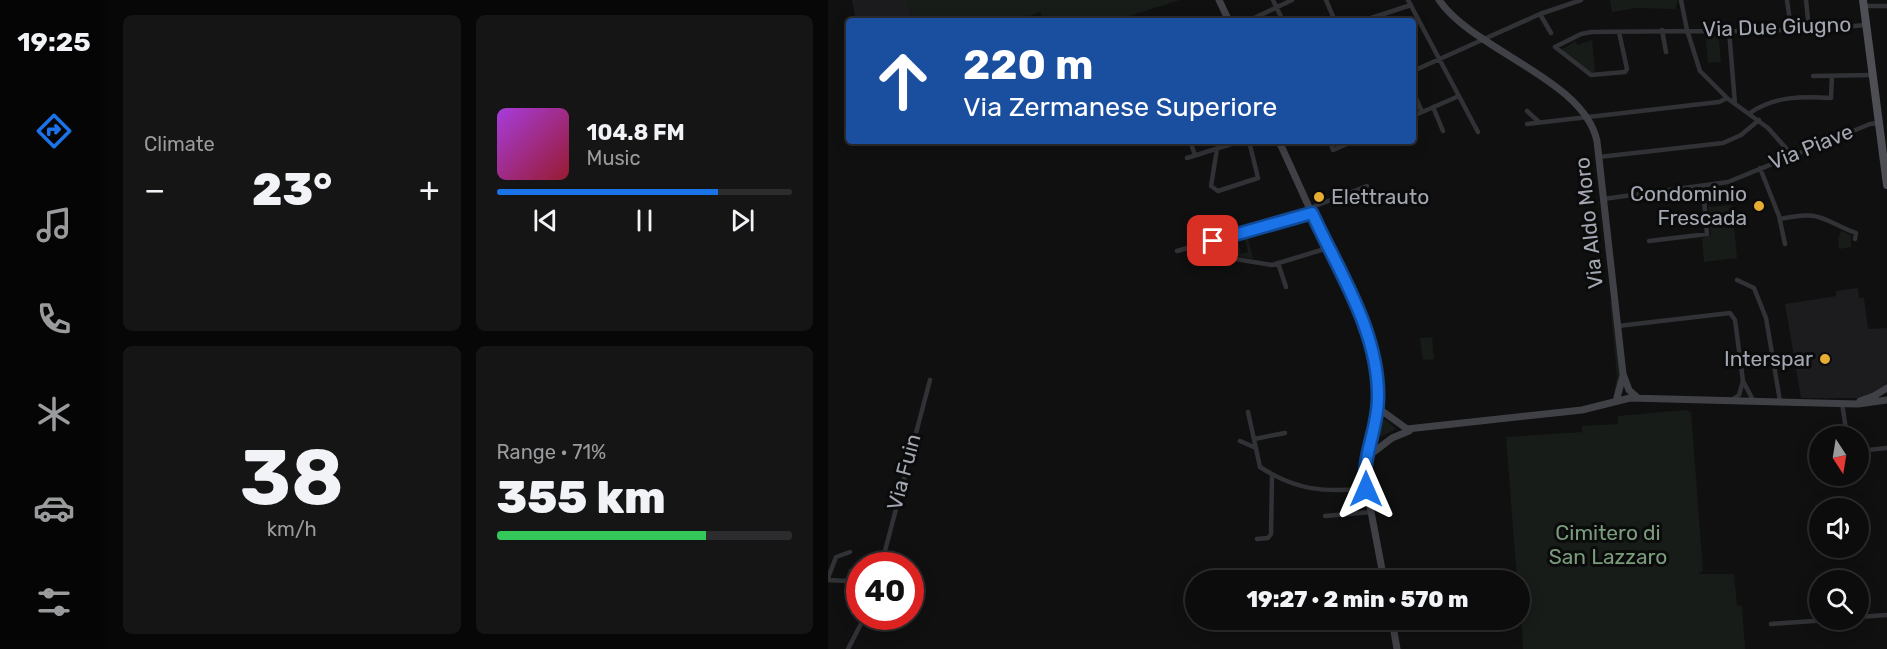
<!DOCTYPE html>
<html lang="en">
<head>
<meta charset="utf-8">
<style>
  :root { --surface:#0c0c0d; --page:#151516; --text:#f1f3f6; --muted:#9a9b9d; --line:#2c2c2e; --accent:#1a73e8 }
  body { margin:0; font-family:Rubik,sans-serif; background:var(--page); color:var(--text); height:100vh; display:flex; flex-direction:column; font-size:22px; white-space:nowrap }
  * { box-sizing:border-box; margin:0 }
  p { font-size:20px; color:var(--muted) }
  .icon { flex:none; width:33px; height:33px; fill:none; stroke:currentColor; stroke-width:2; stroke-linecap:round; stroke-linejoin:round }
  .map { position:relative; flex:1; overflow:hidden }
  .sheet { display:flex; flex-direction:column; gap:15px; padding:15px; background:#070707; width:720px }
  .sheet>* { flex:none }
  .guide { position:absolute; left:18px; top:18px; width:570px; height:126px; border-radius:6px; box-shadow:0 3px 15px #0003,0 0 0 2px var(--line); background:#1a4fa0; color:#fff; overflow:hidden }
  .needle { width:39px; rotate:168deg }
  .tools { position:absolute; left:981px; top:426px; display:grid; gap:12px }
  .tools a { display:grid; place-items:center; width:60px; height:60px; border-radius:50%; background:var(--surface); box-shadow:0 3px 15px #0003,0 0 0 2px var(--line); font-size:30px }
  .speed { position:absolute; left:18px; top:552px; display:flex; gap:12px; font-size:30px; font-weight:700; text-align:center }
  .speed>* { display:grid; place-content:center; width:78px; height:78px; border-radius:50%; background:var(--surface); box-shadow:0 3px 15px #0003,0 0 0 2px var(--line); line-height:1 }
  .speed .limit { border:9px solid #d22; background:#fff; color:#111 }
  .pin { position:absolute; display:grid; place-items:center; width:51px; height:51px; color:#fff; margin:-26px; border-radius:12px; box-shadow:0 3px 9px #0006 }
  .me { position:absolute; width:66px; margin:-33px; rotate:0deg; stroke-linejoin:round; filter:drop-shadow(0 0 4px #0008) }
  .turn { display:flex; align-items:center; gap:21px; height:126px; padding:0 18px; font-size:27px }
  .turn .icon { width:78px; height:78px; stroke-width:2.5 }
  .turn b { display:block; font-size:42px; line-height:51px }
  .big { font-size:45px; font-weight:800; line-height:1.1 }
  .sheet .tile { flex:1; display:flex; flex-direction:column; justify-content:center; gap:9px; min-width:0; padding:0 21px; border-radius:9px; background:var(--page) }
  .sheet .dial { align-items:center; gap:0 }
  .dial b { font-size:78px; line-height:1 }
  .song { display:flex; align-items:center; gap:18px }
  .cover { width:72px; height:72px; border-radius:9px; background:linear-gradient(135deg,hsl(280 70% 55%),hsl(350 70% 35%)) }
  .played { height:6px; border-radius:3px; background:linear-gradient(90deg,var(--accent) 75%,var(--line) 75%) }
  .keys { display:flex; justify-content:space-around; direction:ltr }
  .heat { display:flex; justify-content:space-between; align-items:center; font-size:33px; direction:ltr }
  .charge { height:9px; border-radius:4px; background:linear-gradient(90deg,#34c759 71%,var(--line) 0) }
  .sheet .tiles { flex:1; display:grid; gap:15px; grid-template-columns:repeat(2,1fr) }
  .trip { position:absolute; left:357px; top:570px; width:345px; height:60px; border-radius:30px; background:var(--surface); box-shadow:0 3px 15px #0003,0 0 0 2px var(--line); font-weight:800; line-height:60px; text-align:center }
  main { display:flex; flex:1; min-height:0 }
  .menu { display:flex; flex-direction:column; width:108px; justify-content:space-around; align-items:center; background:#050505; color:var(--muted) }
  .menu .icon { width:42px; height:42px }
  .menu .selected { color:var(--accent) }
  .menu b { font-size:27px; color:var(--text) }
  .map>svg:first-child { display:block }
</style>
</head>
<body>
<main>
<nav class="menu">
<b>19:25</b>
<svg class="icon selected" aria-label="directions" viewBox="0 0 24 24"><path d="M12 3l9 9-9 9-9-9zM9 14v-3h6M13 9l2 2-2 2"/></svg>
<svg class="icon" aria-label="music" viewBox="0 0 24 24"><path d="M9 18V5l10-2v13"/><circle cx="6" cy="18" r="3"/><circle cx="16" cy="16" r="3"/></svg>
<svg class="icon" aria-label="phone" viewBox="0 0 24 24"><path d="M5 4h4l2 5-3 2q2 4 5 5l2-3 5 2v4C11 20 4 13 5 4z"/></svg>
<svg class="icon" aria-label="climate" viewBox="0 0 24 24"><path d="M12 3v18M4 7l16 10M4 17L20 7"/></svg>
<svg class="icon" aria-label="car" viewBox="0 0 24 24"><path d="M5 17H2v-5l4-1 3-4h7l3 4 3 1v5h-3M9 17h6M6 11h13"/><circle cx="7" cy="17" r="2"/><circle cx="17" cy="17" r="2"/></svg>
<svg class="icon" aria-label="filters" viewBox="0 0 24 24"><path d="M4 7h16M4 17h16"/><circle cx="9" cy="7" r="2"/><circle cx="15" cy="17" r="2"/></svg>
</nav>
<section class="sheet">
<div class="tiles">
<div class="tile"><p>Climate</p>
<div class="heat"><a>−</a><b class="big">23°</b><a>+</a></div>
</div>
<div class="tile">
<div class="song"><i class="cover"></i><div><b>104.8 FM</b><p>Music</p></div></div>
<div class="played"></div>
<div class="keys"><svg class="icon" aria-label="previous" viewBox="0 0 24 24"><path d="M18 5L8 12l10 7zM5 5v14"/></svg><svg class="icon" aria-label="pause" viewBox="0 0 24 24"><path d="M8 5v14M16 5v14"/></svg><svg class="icon" aria-label="next" viewBox="0 0 24 24"><path d="M6 5l10 7-10 7zM19 5v14"/></svg></div>
</div>
<div class="tile dial"><b>38</b><p>km/h</p></div>
<div class="tile"><p>Range · 71%</p><b class="big">355 km</b><div class="charge"></div></div>
</div>
</section>
<div class="map">
<svg width="1059" height="649" viewBox="0 0 1059 649">
  <rect width="100%" height="100%" fill="#101011"/>
  <!-- built -->
  <path fill="#1c1c1e" d="M24,0H79L84,21H28Z
    M1030,288L1031,298H1036L1040,329L1059,328V383L1046,393L1033,398H973L957,304L1008,296V291Z"/>
  <!-- green -->
  <path fill="#171c18" d="M79,0H352L285,21H255L253,16L240,21H216L212,12L188,21H84Z
    M782,0H850L847,9L807,8L784,12Z
    M877,32H890L893,62L880,63Z
    M764,40L767,72H762L733,50L748,41L749,45Z
    M904,205L909,258L876,262L874,238L883,235L880,207Z
    M1013,231L1023,235V247L1011,249L1010,239Z
    M419,235L425,259L391,253L389,244L410,239L413,254L420,252L417,239L413,240L412,237Z
    M782,302H785L793,375L790,395L786,393L789,377Z
    M604,337L606,359L595,360L592,338Z
    M857,410L863,412L875,571L870,574H906L909,605L914,606L917,649H695L692,580H689L678,437L754,432V426L790,424V416Z
    M558,420L568,429L552,437L550,434L553,421Z"/>
  <g fill="none" stroke-linecap="round" stroke-linejoin="round">
    <!-- street -->
    <path stroke="#313236" stroke-width="4.5" d="M445,0L455,21
      M498,0L507,21
      M580,0L650,132
      M853,0L859,30L872,71L899,98L940,128L964,155
      M959,0L963,29
      M978,0L981,29
      M1036,6H1059
      M712,14L723,33
      M420,21L464,0
      M534,21L583,5
      M834,30L838,52
      M901,30L907,104
      M791,32L799,69L797,72L763,75L727,47L753,34L763,32C855,30 947,34 1038,25
      M585,71L712,14L753,0
      M985,76L1045,75
      M585,91L594,112
      M605,107L615,131
      M699,111L711,122
      M922,113C946,96 975,96 1003,98L1004,76
      M585,116L631,96
      M699,124L891,102L899,98
      M362,141L367,155
      M502,141L505,150L526,141
      M389,149L383,186L390,191L430,178L421,141
      M771,157L895,143L913,135L931,120
      M359,158L413,141
      M932,168L951,216L957,244
      M775,199L900,182L1042,124L1051,123
      M482,208L539,186
      M484,213L385,241L389,256L444,265L500,248
      M952,219C993,210 992,219 1028,233L1027,239
      M821,241L879,234L875,187
      M349,251L385,241
      M450,263L458,287
      M909,280L926,288L938,318L952,401
      M790,326L902,313L907,320L915,381L925,400
      M905,399L911,395L915,381
      M1014,403L1019,436
      M420,412L432,467C469,491 496,492 538,489
      M426,439L457,433
      M412,441L428,448
      M1030,451L1059,448
      M497,516L543,512
      M429,539L440,538L443,534L444,475
      M53,566L102,380
      M0,578L8,557L22,552
      M0,580L19,581L23,571L32,568
      M1030,617L1059,615
      M943,624L1000,620
      M20,649L37,616"/>
    <!-- secondary -->
    <path stroke="#404146" stroke-width="7" d="M391,0L401,21
      M611,0C646,51 756,79 769,141L795,374L801,390L810,398
      M451,141L544,346L550,400L538,458L537,480L556,580
      M788,401L795,376
      M1032,401L1046,396L1059,388
      M550,408L579,429L754,410L802,398L1030,404L1059,400
      M538,458L564,438L581,431
      M564,620L569,649"/>
    <!-- primary -->
    <path stroke="#4e4f55" stroke-width="8" d="M1035,0L1059,185"/>
  </g>
  <g fill="none" stroke-linecap="round" stroke-linejoin="round">
    <defs>
      <path id="route" d="M385,241L484,213C511,272 551,332 550,398C550,430 533,457 538,489"/>
    </defs>
    <!-- route casing -->
    <use href="#route" stroke="#114b97" stroke-width="15"/>
    <!-- route -->
    <use href="#route" stroke="#1a73e8" stroke-width="10"/>
  </g>
  <!-- markers -->
  <g fill="#e7ad33" stroke="#0b0b0c" stroke-width="2">
    <circle cx="491" cy="197" r="6"/>
    <circle cx="931" cy="206" r="6"/>
    <circle cx="997" cy="359" r="6"/>
  </g>
  <g text-anchor="middle" stroke-width="6" stroke-linejoin="round" paint-order="stroke">
    <!-- street labels -->
    <g font-size="21" fill="#a2a7b1" stroke="#0b0b0c">
      <text transform="translate(949 27) rotate(-2)" y="7">Via Due Giugno</text>
      <text transform="translate(983 147) rotate(-22)" y="7">Via Piave</text>
      <text transform="translate(761 223) rotate(-96)" y="7">Via Aldo Moro</text>
      <text transform="translate(76 472) rotate(-75)" y="7">Via Fuin</text>
    </g>
    <!-- poi labels -->
    <g font-size="21" fill="#a2a7b1" stroke="#0b0b0c" text-anchor="end">
      <text x="919" y="201">Condominio<tspan x="919" dy="24">Frescada</tspan></text>
      <text x="503" y="204" text-anchor="start">Elettrauto</text>
      <text x="985" y="366">Interspar</text>
    </g>
    <!-- park labels -->
    <g font-size="21" fill="#7a9c7c" stroke="#0b0b0c">
      <text x="780" y="540">Cimitero di<tspan x="780" dy="24">San Lazzaro</tspan></text>
    </g>
  </g>
</svg>
<div class="tools">
<a><svg class="needle" viewBox="-14 -14 28 28"><path d="M0-13l5 13h-10z" fill="#e53935"/><path d="M0 13l5-13h-10z" fill="#9a9b9d"/></svg></a>
<a><svg class="icon" aria-label="sound" viewBox="0 0 24 24"><path d="M4 9h4l5-4v14l-5-4H4zM17 9q2 3 0 6"/></svg></a>
<a><svg class="icon" aria-label="search" viewBox="0 0 24 24"><circle cx="10" cy="10" r="6"/><path d="M15 15l6 6"/></svg></a>
</div>
<div class="speed"><div class="limit">40</div></div>
<div class="pin" style="left:385px;top:241px;background:#d93025"><svg class="icon" aria-label="arrive" viewBox="0 0 24 24"><path d="M6 21V4h12l-3 4 3 4H6"/></svg></div>
<svg class="me" style="left:538px;top:489px" viewBox="-20 -20 40 40"><path d="M0-17L14 15 0 8-14 15z" fill="#1a73e8" stroke="#fff" stroke-width="4"/></svg>
<div class="trip">19:27 · 2 min · 570 m</div>
<div class="guide">
<div class="turn"><svg class="icon" aria-label="ahead" viewBox="0 0 24 24"><path d="M12 20V5M6 11l6-6 6 6"/></svg><div><b>220 m</b>Via Zermanese Superiore</div></div>
</div>
</div>
</main>
</body>
</html>
